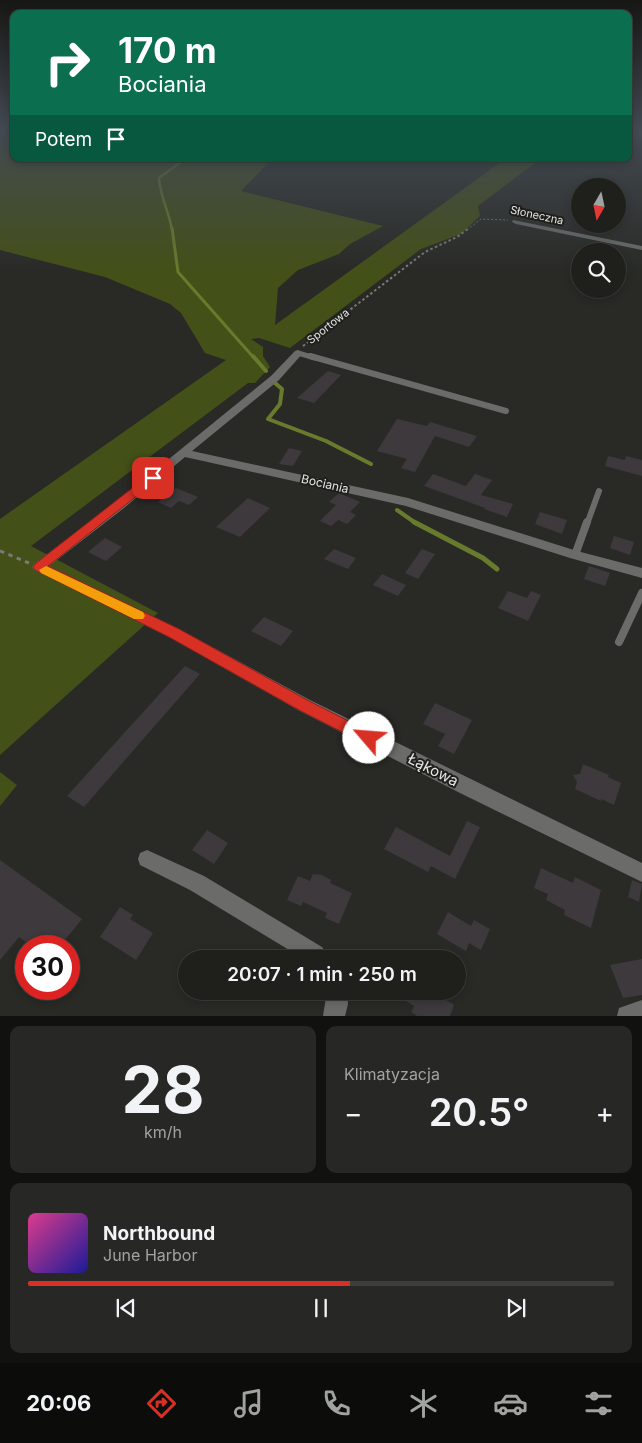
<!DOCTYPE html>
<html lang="pl">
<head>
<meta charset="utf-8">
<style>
  :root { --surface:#1f201c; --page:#272825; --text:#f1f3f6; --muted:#a1a3a3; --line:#3c3e3b; --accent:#d93025 }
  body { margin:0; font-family:Inter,sans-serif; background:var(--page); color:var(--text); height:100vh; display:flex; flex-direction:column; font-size:19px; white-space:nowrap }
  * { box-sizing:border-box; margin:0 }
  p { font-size:16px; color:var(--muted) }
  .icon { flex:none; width:28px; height:28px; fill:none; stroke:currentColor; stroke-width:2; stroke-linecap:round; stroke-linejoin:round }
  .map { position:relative; height:1016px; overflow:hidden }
  .sheet { display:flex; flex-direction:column; gap:10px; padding:10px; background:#11120f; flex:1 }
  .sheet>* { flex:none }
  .hud { position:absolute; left:10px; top:10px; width:622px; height:152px; border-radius:10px; box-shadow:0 2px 8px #0003,0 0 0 1px var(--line); background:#0b6e4f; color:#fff; overflow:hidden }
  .needle { width:32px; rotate:189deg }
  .tools { position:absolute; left:571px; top:178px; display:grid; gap:10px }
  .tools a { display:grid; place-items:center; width:55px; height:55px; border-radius:50%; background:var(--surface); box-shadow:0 2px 8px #0003,0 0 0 1px var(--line); font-size:25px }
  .speed { position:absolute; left:15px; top:935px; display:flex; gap:10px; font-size:25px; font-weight:700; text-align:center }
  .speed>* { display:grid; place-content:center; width:65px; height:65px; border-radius:50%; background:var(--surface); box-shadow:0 2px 8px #0003,0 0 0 1px var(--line); line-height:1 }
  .speed .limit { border:8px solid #d22; background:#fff; color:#111 }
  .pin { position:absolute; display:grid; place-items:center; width:42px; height:42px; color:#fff; margin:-21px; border-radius:10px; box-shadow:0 2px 8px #0006 }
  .me { position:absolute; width:55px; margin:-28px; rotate:297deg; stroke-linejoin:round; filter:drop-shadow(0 0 4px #0008) }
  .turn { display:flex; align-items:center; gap:18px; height:105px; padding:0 25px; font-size:22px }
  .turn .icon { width:65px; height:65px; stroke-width:2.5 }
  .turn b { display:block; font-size:35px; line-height:42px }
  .then { display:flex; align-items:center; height:48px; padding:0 25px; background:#0003; gap:10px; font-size:19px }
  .big { font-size:38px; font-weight:600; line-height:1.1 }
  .sheet .card { flex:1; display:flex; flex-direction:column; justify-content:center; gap:8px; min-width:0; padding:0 18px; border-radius:10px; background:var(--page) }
  .sheet .dial { align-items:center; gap:0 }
  .dial b { font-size:65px; line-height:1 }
  .song { display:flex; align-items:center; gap:15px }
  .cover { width:60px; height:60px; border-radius:8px; background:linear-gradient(135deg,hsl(330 70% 55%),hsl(240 70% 35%)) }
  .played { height:5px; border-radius:2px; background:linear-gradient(90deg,var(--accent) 55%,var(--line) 55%) }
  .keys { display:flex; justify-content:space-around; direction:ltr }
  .heat { display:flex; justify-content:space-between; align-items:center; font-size:28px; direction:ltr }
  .sheet .tiles { flex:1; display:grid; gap:10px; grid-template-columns:1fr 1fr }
  .card:last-child { grid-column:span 2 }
  .trip { position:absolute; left:178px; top:950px; width:288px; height:50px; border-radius:25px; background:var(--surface); box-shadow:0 2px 8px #0003,0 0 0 1px var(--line); font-weight:600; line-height:50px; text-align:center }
  .tab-bar { display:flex; height:80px; justify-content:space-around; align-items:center; background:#0c0d0b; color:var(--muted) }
  .tab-bar .icon { width:35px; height:35px }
  .tab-bar .current { color:var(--accent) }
  .tab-bar b { font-size:22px; color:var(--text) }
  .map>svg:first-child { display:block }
</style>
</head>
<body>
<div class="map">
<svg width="642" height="1016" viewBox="0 0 642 1016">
  <rect width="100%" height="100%" fill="#292a26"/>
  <!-- green -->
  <path fill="#435017" d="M0,130H14V159H272L241,191L383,226L350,244L339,254L298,270L278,288L275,325L505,159H540L478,206L480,216L461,234L421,249L290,348L259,338L251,339L263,347V356L270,367L255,383H248L31,546L158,613L0,755V519L226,360L205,353L181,313L170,304L105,277L0,250Z
    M0,772L17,785L0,806Z"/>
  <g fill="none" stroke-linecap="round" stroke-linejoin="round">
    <!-- stream-far3 -->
    <path stroke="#687b2d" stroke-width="2.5" d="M172,230C169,211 160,197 159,178L181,162L190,159"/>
    <!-- stream-far2 -->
    <path stroke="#687b2d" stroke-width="3" d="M172,228L178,272L254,358"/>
    <!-- stream-far1 -->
    <path stroke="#687b2d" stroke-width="4" d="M253,356L266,371
      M275,383L282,389L280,404L268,419L326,441L371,464
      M397,510L417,524"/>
    <!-- stream -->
    <path stroke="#687b2d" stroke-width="5" d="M414,522L483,558L497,569"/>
  </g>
  <!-- building -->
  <path fill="#3d393d" d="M328,371L341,375L314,403L297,398Z
    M397,419L427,426L430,422L477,436L469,447L435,436L415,472L401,468L407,459L377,451Z
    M289,448L302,451L293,466L279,464Z
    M608,456L625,460L626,456L642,460V476L605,466Z
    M433,474L466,486L475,474L492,480L481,495L513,504L507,517L484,509L485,508L424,486Z
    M176,488L198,497L189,505L179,501L171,508L158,502Z
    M339,493L360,502L350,512L356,515L347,524L338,520L331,526L320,521L336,505L329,502Z
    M248,498L270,508L240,537L216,527Z
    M540,512L567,520L562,534L535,524Z
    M614,536L634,542L630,555L610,548Z
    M105,538L122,547L106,561L88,552Z
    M334,549L356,558L348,569L324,559Z
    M422,549L435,554L418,579L405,573Z
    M589,566L610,573L605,586L584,579Z
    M382,574L406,585L398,596L373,585Z
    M508,591L527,598L531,591L541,595L528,621L498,608Z
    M264,617L293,631L281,646L251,631Z
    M185,666L200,674L84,807L67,796Z
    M435,703L472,720L454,754L438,746L445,734L423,724Z
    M583,764L609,775L608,777L621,783L614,805L601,799V801L575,789L577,782L573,775L580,774Z
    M467,821L480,827L455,879L431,866L428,872L384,849L396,827L450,856Z
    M207,830L228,843L214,864L192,850Z
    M0,860L82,919L60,946H31L19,937L0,960Z
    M541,868L573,883L575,877L601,890L591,928L564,915L565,910L546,900L548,894L534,888Z
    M313,874L322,875L331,880L330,883L352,893L339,924L325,918L327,913L303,902L301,906L287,900L298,876L310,881Z
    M632,880L642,884L639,902L628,897Z
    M120,907L133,915L130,919L153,933L136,960L100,937Z
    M448,912L471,926L474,920L490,929L481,950L469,943L466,951L437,934Z
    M642,959V995L623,998L610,965Z
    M390,991H446L443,998L454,1005L450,1016H417L411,1012L414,1006Z"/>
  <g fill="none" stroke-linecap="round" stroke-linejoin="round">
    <!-- path-far2 -->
    <path stroke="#797a76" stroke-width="1" stroke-dasharray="2 2" stroke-linecap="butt" d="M467,230L481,219L508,220"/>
    <!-- path-far1 -->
    <path stroke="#797a76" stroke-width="2" stroke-dasharray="2.5 2.5" stroke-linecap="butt" d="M303,346L425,252L457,237L469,228"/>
    <!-- path -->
    <path stroke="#797a76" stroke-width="3" stroke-dasharray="4.5 4.5" stroke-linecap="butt" d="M0,551L29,563"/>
    <!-- service-far2 -->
    <path stroke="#6b6c6a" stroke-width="5" d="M298,353L315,358"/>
    <!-- service-far1 -->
    <path stroke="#6b6c6a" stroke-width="6" d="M310,356L506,411
      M587,524L599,491"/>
    <!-- service -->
    <path stroke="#6b6c6a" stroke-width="8" d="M575,555L587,522
      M619,642L642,593"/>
    <!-- minor -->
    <path fill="#6b6c6a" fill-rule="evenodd" d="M629,130L642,133V137L629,132Z
      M513,220L642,246V250L516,224L512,222Z
      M298,350L303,353L279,380L192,451L408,498L577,551L642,568V578L570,558L406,506L185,457L124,508L49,566L179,629L310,700L642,863V882L460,793L298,710L169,637L34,570L32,567L34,564L116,502L271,376L295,351Z
      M147,850L204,876L322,947L330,959H304L190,890L140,865L138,859L140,853Z
      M327,991H347L348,1004L345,1016H323Z
      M642,1000V1016H617L619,1008Z"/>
  </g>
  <!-- sky -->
  <linearGradient id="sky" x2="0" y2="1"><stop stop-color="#171715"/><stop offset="0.48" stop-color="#434a52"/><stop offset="1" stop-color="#434a52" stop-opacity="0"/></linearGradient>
  <rect width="642" height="272" fill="url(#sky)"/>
  <!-- route -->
  <path fill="#d93025" stroke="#8d1f18" d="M153,474L157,475L158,478L157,480L48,566L179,629L309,701L374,734L376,738L374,743L369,745L364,743L299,710L169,637L35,570L33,567L35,564L149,475Z"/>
  <!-- slow -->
  <path fill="#f59e0b" d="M46,566L143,612L145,616L143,619H134L41,573L39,570Z"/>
  <g text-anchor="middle" stroke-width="4" stroke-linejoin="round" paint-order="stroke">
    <!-- far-street labels -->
    <g font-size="11" fill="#e4e5e2" stroke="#1f201c">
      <text transform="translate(537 215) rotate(12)" y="4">Słoneczna</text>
      <text transform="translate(328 326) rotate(-38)" y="4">Sportowa</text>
    </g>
    <!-- street labels -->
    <g font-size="12" fill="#e4e5e2" stroke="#1f201c">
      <text transform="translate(325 484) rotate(13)" y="4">Bociania</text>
    </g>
    <!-- near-street labels -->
    <g font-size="15" fill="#e4e5e2" stroke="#1f201c">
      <text transform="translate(433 770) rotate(27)" y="5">Łąkowa</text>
    </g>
  </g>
</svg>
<div class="tools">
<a><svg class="needle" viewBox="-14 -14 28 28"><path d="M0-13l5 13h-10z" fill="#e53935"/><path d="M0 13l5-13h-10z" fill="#a1a3a3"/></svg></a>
<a><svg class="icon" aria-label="search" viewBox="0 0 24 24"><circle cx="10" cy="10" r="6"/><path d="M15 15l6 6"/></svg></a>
</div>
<div class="speed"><div class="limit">30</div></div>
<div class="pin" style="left:153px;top:478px;background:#d93025"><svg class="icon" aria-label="arrive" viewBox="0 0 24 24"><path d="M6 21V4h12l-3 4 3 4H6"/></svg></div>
<svg class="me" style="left:369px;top:738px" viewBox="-20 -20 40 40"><circle r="19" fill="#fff"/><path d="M0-13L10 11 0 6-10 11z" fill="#d93025"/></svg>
<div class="trip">20:07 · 1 min · 250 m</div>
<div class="hud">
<div class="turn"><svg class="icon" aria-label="right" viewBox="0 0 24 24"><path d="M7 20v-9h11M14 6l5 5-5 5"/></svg><div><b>170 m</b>Bociania</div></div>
<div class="then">Potem<svg class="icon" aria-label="arrive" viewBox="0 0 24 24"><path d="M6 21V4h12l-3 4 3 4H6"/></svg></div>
</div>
</div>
<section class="sheet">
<div class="tiles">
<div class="card dial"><b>28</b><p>km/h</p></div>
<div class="card"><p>Klimatyzacja</p>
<div class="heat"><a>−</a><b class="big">20.5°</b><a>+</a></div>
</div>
<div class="card">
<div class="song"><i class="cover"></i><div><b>Northbound</b><p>June Harbor</p></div></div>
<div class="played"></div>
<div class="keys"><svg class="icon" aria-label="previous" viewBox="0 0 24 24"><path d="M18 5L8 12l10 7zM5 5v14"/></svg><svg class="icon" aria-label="pause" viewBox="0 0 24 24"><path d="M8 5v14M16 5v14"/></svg><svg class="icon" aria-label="next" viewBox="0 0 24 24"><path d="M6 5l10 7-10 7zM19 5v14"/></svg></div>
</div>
</div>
</section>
<nav class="tab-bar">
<b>20:06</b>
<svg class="icon current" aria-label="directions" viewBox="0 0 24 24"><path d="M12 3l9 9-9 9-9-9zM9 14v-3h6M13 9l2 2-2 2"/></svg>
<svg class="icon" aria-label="music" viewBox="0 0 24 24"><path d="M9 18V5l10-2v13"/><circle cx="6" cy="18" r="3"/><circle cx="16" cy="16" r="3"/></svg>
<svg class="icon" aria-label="phone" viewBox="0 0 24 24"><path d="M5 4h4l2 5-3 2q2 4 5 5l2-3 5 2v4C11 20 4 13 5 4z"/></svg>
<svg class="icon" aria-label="climate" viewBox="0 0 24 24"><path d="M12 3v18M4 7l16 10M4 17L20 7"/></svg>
<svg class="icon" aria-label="car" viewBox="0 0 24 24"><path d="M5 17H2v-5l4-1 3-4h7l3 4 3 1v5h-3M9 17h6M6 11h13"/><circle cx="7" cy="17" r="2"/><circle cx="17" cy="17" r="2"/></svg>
<svg class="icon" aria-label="filters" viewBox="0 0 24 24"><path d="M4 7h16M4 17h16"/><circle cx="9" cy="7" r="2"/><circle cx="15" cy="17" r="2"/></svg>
</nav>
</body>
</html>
